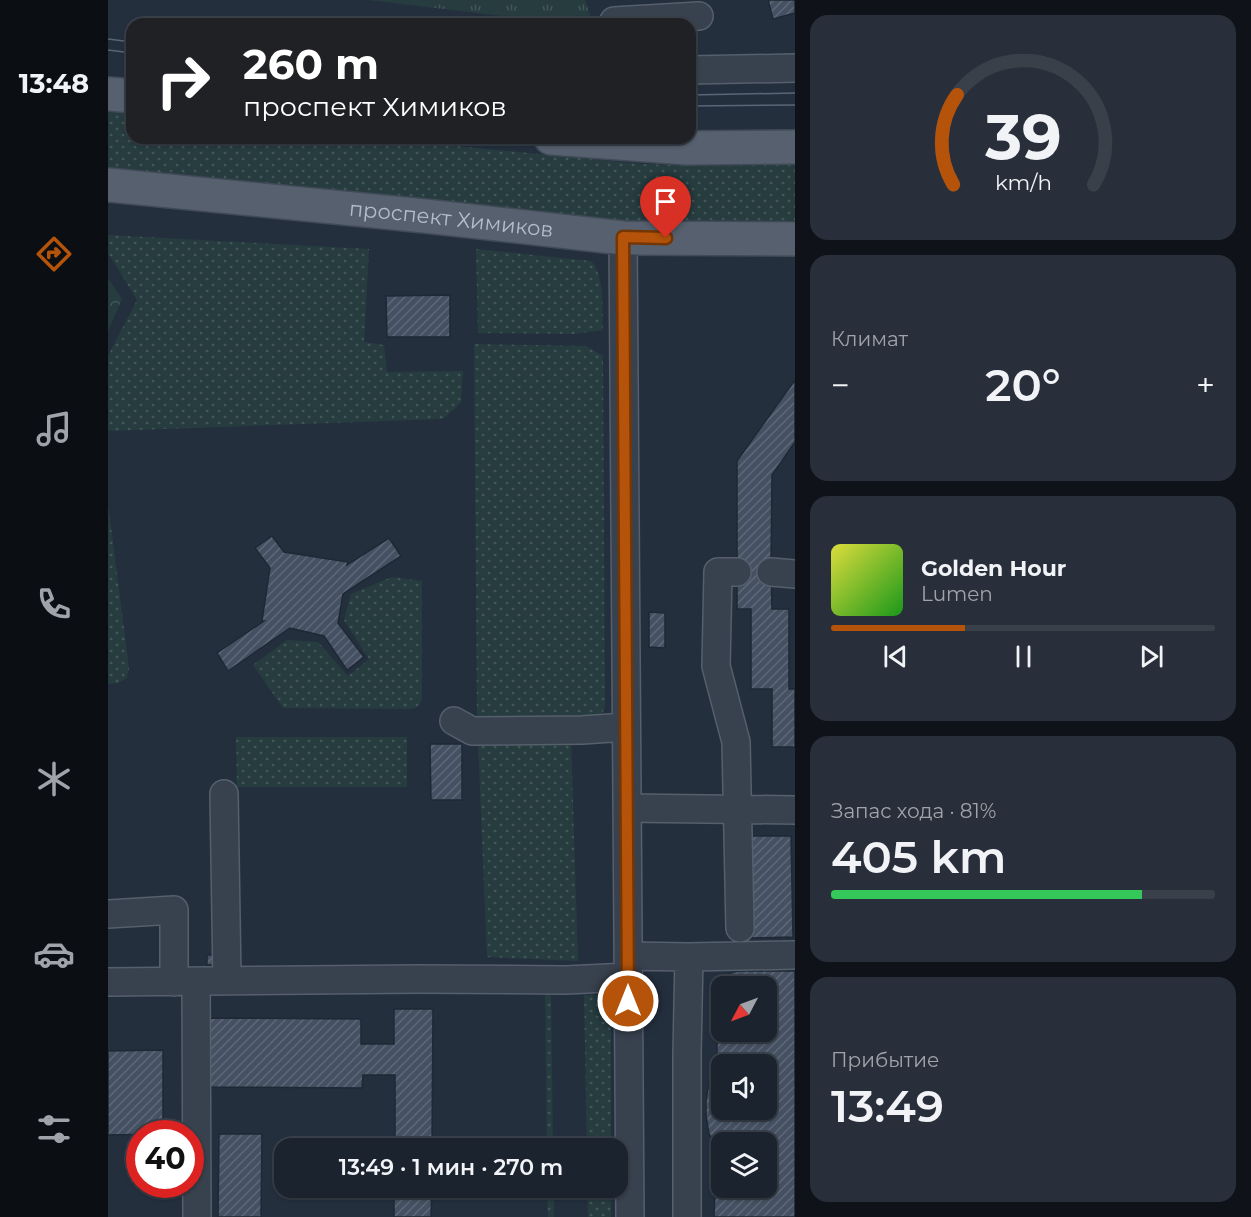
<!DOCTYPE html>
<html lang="ru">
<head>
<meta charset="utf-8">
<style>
  :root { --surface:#1b232e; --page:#282f3a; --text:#f1f3f6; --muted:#a0a4aa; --line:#39404a; --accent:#b45309 }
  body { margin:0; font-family:Montserrat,sans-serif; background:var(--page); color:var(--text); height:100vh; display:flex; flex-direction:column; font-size:22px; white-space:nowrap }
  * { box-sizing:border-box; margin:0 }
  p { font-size:20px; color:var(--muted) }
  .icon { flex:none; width:33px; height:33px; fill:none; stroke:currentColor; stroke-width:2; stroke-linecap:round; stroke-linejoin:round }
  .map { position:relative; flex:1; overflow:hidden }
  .side { display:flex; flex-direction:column; gap:15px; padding:15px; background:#0f1319; width:456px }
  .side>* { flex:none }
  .guide { position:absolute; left:18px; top:18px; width:570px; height:126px; border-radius:18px; box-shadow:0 2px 4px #0004,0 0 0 2px var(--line); background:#202124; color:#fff; overflow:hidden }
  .needle { width:39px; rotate:229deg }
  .buttons { position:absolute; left:603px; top:976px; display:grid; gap:12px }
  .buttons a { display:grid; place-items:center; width:66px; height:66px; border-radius:12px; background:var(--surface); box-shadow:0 2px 4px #0004,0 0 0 2px var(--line); font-size:30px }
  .speed { position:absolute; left:18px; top:1120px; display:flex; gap:12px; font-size:30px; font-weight:700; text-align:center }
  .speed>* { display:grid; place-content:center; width:78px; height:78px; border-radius:50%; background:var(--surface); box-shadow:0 2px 4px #0004,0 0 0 2px var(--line); line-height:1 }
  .speed .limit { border:9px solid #d22; background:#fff; color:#111 }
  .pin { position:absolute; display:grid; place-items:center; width:51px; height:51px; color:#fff; margin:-62px -26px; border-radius:50% 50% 50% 0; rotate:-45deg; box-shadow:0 0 6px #0007 }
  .pin .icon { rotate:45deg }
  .me { position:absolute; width:66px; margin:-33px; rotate:0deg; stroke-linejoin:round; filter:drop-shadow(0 0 4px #0008) }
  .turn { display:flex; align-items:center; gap:21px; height:126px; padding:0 18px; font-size:27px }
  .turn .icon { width:78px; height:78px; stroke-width:2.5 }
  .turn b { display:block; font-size:42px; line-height:51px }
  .big { font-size:45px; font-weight:600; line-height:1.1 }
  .side .widget { flex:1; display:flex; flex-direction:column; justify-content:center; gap:9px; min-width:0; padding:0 21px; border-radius:18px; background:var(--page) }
  .side .dial { align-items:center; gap:0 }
  .dial svg { height:156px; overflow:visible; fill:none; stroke:var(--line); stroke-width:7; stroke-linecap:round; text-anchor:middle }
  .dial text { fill:var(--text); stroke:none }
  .song { display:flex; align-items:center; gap:18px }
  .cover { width:72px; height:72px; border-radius:9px; background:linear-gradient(135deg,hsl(60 70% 55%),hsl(120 70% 35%)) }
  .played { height:6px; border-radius:3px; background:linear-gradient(90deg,var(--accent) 35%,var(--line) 35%) }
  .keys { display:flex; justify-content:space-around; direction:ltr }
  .heat { display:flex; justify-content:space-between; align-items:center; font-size:33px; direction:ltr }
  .charge { height:9px; border-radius:4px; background:linear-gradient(90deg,#34c759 81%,var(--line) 0) }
  .trip { position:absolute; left:166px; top:1138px; width:354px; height:60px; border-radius:18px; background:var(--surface); box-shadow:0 2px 4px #0004,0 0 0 2px var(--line); font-weight:600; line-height:60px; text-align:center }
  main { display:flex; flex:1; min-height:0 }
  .dock { display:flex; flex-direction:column; width:108px; justify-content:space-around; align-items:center; background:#0b0e12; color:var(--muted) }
  .dock .icon { width:42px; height:42px }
  .dock .active { color:var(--accent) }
  .dock b { font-size:27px; color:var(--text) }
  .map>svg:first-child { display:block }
</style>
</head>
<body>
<main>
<nav class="dock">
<b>13:48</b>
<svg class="icon active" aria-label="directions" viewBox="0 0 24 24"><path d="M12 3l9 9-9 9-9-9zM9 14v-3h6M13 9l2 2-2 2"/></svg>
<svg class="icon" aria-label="music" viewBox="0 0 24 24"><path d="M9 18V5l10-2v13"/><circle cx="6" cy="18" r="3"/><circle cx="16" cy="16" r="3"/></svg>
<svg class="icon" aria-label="phone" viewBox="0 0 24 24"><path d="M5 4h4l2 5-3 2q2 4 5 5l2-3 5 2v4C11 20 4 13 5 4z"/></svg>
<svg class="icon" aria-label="climate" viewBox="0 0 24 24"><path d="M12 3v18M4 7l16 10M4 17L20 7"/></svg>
<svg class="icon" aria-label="car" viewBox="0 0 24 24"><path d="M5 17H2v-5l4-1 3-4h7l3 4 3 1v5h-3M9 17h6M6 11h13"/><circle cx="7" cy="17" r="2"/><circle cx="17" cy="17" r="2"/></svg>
<svg class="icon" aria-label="filters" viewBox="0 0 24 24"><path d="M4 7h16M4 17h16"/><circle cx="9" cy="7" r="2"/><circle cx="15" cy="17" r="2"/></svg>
</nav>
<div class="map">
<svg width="687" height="1217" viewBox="0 0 687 1217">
  <defs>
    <pattern id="grass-dots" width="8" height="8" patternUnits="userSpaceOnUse" patternTransform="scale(1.5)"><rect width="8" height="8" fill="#263c3f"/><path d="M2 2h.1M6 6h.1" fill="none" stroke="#435659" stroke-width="1.8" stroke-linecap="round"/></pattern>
    <pattern id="forest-crowns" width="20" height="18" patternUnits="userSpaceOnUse" patternTransform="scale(1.5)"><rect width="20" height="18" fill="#263c3f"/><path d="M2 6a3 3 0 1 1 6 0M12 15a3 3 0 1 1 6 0" fill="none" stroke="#435659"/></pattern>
    <pattern id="park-tufts" width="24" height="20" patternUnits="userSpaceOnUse" patternTransform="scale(1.5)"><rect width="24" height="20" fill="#263c3f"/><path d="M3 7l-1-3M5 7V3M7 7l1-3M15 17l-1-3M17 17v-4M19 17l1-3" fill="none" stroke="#435659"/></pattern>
    <pattern id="building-hatch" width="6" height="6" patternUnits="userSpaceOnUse" patternTransform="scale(1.5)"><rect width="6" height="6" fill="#455162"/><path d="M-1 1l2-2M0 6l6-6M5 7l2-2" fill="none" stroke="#5d6877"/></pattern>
  </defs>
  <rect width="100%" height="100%" fill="#242f3e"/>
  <!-- grass -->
  <path fill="url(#grass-dots)" d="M0,112L24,114V138H266L534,164L587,166L687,165V225H560L380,208L201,187L0,169Z
    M0,235L261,249L256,342L276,345L279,372L355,371L353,403L335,419L0,431V356L29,300L0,253Z
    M368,249L483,261C497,274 494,312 495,330L466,334L370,333Z
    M366,344L478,346L495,356L497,707L493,716L369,723Z
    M0,504L21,668L19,678L10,683L0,684Z
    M284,577L314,581V691C314,703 313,708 300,709L175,708L145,665L179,640L210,642L240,676L261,659L236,620L243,594Z
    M128,737H299V787H129Z
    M463,739L470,961L379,957L370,742Z
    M437,988L442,991L443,994L445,1149H439Z
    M476,995H498L503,1001V1149H479Z
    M439,1188H446V1217H440Z
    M479,1188H503V1217H480Z"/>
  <!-- forest -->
  <path fill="url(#forest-crowns)" d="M0,278L14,299L0,331Z"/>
  <!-- park -->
  <path fill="url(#park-tufts)" d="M261,0H477L485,24H459Z"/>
  <!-- building -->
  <path fill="url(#building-hatch)" stroke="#1f2835" stroke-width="1.5" fill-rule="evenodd" d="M660,0H687V13L665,19Z
    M189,18L238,23L242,24H188Z
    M342,295V337H279L278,296Z
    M687,380V442L664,475L663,565L664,609H681V689H687V747H664V689H643V609H629V461Z
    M164,536L176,552L240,562L239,565L281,538L293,556L235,594L230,623L256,657L239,670L216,636L182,628L120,671L109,653L156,621H154L162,568L147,548Z
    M541,612L557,613V648L541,647Z
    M322,744H354V800H323Z
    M641,836H683L685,937L643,938Z
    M99,955H108V965H99Z
    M633,971H687V1217H606L609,1141L605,1140L601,1134L598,1115V1101L601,1082L609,1072V991L613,983L619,975L625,972ZM614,987H658V1032H614ZM614,1065H658V1110H614ZM614,1143H658V1188H614Z
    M286,1009H325L324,1149H287V1075H255L254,1088L102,1087V1018L253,1019V1044H286Z
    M55,1050V1134L0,1135V1051Z
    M111,1134H154L153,1217H110Z
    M286,1188H324L323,1217H286Z"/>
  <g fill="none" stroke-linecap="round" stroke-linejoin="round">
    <defs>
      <path id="minor" d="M506,21L591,16
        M582,70L687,68
        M515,238L522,1217
        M629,572H610L608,666L628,742L632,928
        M663,572L687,574
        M346,721L364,731L474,730L518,727
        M116,794L119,980
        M519,808L687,810
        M0,914L66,910V982
        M520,956L581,957L579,1053V1217
        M581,957L687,955
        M0,982L309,979L458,980L520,977
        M88,982L89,1217"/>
      <g id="major">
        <path d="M0,94L24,96"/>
        <path d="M443,138L579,148L687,147"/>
        <path id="s1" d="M0,185L317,216L515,238L687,239"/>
      </g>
    </defs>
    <!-- minor casing -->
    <use href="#minor" stroke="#565f6c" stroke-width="30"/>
    <!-- major casing -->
    <use href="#major" stroke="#414a57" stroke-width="36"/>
    <!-- minor -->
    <use href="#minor" stroke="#38414e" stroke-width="27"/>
    <!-- major -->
    <use href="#major" stroke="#56606e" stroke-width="33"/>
    <!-- tram -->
    <path stroke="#5a6575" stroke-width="1.5" d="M0,39L24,42
      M0,50L24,53
      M582,95L687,93
      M582,106L687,105"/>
  </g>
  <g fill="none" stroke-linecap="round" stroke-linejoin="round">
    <defs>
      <path id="route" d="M520,1001L515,237L558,238"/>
    </defs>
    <!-- route casing -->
    <use href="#route" stroke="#753606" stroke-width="15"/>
    <!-- route -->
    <use href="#route" stroke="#b45309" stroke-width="10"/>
  </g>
  <g text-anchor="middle" stroke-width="6" stroke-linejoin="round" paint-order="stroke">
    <!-- street labels -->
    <g font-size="21" fill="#b4bcc9" stroke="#1d2633">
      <text dy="7" stroke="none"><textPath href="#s1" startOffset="345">проспект Химиков</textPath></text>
    </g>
  </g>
</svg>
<div class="buttons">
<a><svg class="needle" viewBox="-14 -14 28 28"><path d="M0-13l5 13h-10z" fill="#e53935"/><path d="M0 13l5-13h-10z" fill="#a0a4aa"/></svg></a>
<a><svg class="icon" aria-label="sound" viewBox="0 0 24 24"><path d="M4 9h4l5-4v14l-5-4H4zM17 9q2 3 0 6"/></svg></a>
<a><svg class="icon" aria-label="layers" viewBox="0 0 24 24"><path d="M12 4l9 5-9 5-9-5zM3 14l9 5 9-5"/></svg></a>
</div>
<div class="speed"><div class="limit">40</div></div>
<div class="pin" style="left:558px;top:238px;background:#d93025"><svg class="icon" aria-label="arrive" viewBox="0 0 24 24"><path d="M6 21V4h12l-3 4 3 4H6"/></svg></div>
<svg class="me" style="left:520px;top:1001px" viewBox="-20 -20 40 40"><circle r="17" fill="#b45309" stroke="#fff" stroke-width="3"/><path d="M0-11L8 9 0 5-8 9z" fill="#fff"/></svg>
<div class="trip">13:49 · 1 мин · 270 m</div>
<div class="guide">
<div class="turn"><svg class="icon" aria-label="right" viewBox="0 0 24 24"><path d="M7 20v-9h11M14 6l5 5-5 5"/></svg><div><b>260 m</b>проспект Химиков</div></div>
</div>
</div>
<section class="side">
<div class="widget dial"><svg viewBox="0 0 100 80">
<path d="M14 69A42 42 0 1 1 86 69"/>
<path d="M14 69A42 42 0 0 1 16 23" stroke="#b45309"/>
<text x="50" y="56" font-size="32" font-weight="700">39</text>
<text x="50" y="72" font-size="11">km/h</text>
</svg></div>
<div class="widget"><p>Климат</p>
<div class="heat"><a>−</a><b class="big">20°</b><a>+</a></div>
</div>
<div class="widget">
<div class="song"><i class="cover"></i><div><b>Golden Hour</b><p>Lumen</p></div></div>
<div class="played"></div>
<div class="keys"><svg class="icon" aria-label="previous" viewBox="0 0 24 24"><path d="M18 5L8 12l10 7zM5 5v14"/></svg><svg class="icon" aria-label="pause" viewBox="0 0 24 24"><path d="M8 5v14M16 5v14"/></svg><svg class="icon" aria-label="next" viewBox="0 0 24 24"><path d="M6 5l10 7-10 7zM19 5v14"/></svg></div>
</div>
<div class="widget"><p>Запас хода · 81%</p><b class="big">405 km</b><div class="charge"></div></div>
<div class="widget"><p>Прибытие</p><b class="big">13:49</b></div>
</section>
</main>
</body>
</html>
